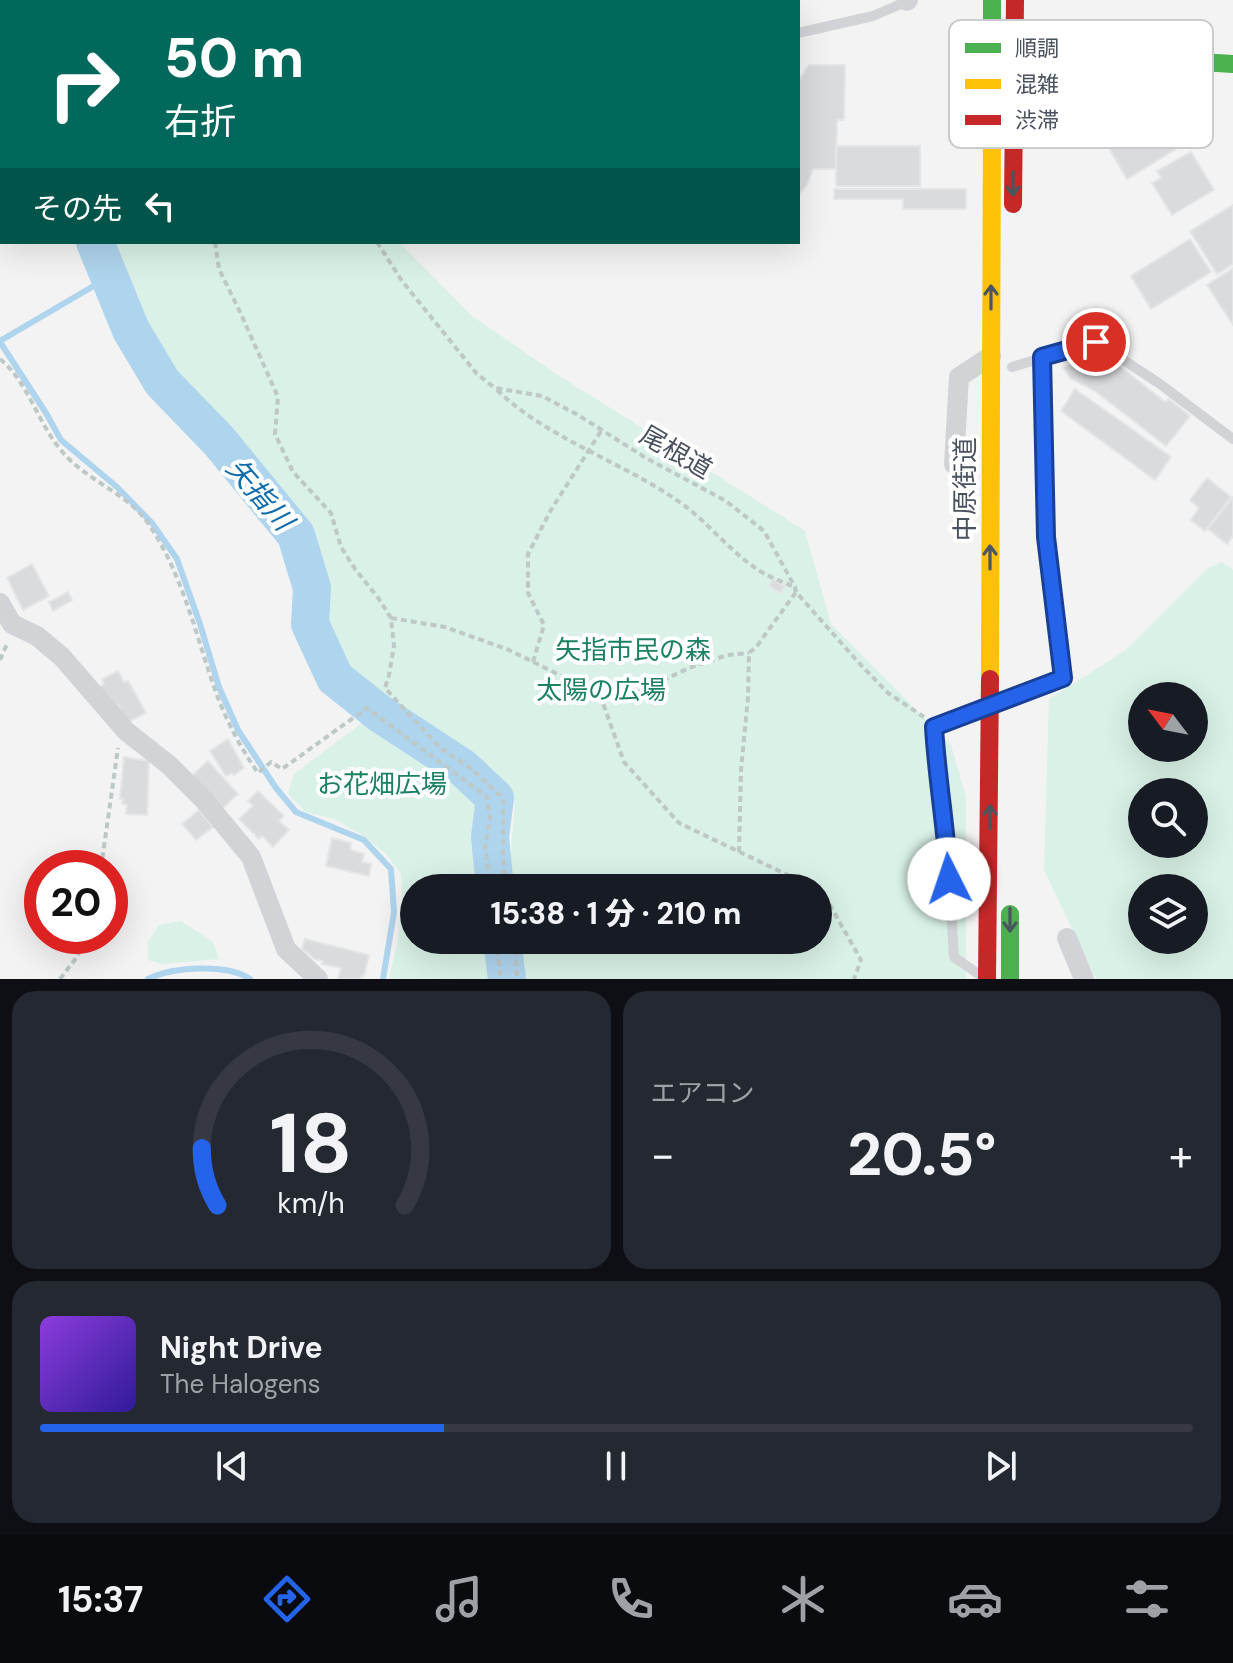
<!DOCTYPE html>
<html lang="ja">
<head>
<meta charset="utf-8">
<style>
  :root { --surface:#171b24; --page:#242831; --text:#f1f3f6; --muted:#9ea1a6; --line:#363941; --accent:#2563eb }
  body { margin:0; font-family:"DM Sans","Noto Sans JP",sans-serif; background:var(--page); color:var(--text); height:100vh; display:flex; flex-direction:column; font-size:30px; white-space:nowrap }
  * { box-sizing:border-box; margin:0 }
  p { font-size:26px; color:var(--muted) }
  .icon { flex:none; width:44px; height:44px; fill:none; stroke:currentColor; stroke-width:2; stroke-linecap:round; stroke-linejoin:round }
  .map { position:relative; height:979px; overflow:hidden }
  .sheet { display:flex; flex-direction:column; gap:12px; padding:12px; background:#0d0f14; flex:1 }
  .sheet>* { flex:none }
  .banner { position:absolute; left:0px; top:0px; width:800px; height:244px; box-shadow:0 8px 32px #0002; background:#00695c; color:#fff; overflow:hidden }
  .needle { width:52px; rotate:302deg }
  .fabs { position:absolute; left:1128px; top:682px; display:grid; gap:16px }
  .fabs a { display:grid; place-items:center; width:80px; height:80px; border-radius:50%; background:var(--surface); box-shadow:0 8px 32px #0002; font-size:40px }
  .speed { position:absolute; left:24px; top:850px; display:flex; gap:16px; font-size:40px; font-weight:700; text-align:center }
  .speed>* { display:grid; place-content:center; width:104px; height:104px; border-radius:50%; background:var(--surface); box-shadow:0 8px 32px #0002; line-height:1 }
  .speed .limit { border:12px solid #d22; background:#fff; color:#111 }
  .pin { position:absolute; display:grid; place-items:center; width:68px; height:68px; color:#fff; margin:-34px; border:4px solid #fff; border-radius:50%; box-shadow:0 2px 8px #0007 }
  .me { position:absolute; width:88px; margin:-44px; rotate:356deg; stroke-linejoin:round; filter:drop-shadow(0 0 6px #0008) }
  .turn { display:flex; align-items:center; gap:28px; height:168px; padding:0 32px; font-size:36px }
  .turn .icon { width:104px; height:104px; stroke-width:2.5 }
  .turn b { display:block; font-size:56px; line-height:68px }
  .then { display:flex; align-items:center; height:76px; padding:0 32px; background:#0003; gap:16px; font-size:30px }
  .big { font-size:60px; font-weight:800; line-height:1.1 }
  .sheet .card { flex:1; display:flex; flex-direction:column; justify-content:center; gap:12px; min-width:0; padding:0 28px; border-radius:24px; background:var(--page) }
  .sheet .dial { align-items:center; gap:0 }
  .dial svg { height:208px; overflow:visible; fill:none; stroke:var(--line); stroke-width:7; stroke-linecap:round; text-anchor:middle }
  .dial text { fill:var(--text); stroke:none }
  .song { display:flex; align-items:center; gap:24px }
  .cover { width:96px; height:96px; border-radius:12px; background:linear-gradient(135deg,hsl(270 70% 55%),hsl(250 70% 35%)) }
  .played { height:8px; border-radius:4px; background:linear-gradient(90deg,var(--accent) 35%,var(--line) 35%) }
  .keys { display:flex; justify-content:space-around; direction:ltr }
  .heat { display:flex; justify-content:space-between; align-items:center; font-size:44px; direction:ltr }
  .sheet .tiles { flex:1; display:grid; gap:12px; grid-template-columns:1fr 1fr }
  .card:last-child { grid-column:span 2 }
  .trip { position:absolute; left:400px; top:874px; width:432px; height:80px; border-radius:40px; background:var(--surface); box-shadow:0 8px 32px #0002; font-weight:800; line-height:80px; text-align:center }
  .tabs { display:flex; height:128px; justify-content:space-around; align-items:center; background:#090b0e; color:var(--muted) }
  .tabs .icon { width:56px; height:56px }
  .tabs .on { color:var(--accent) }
  .tabs b { font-size:36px; color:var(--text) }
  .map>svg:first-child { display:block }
</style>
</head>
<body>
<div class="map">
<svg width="1233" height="979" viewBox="0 0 1233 979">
  <rect width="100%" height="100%" fill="#f3f3f3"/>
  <!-- green -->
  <path fill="#d9f1e7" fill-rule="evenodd" d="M70,0H238L239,2H70Z
    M116,242H399L472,316L555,373L805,531L831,624L951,745L966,797V979H518L511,940H818V888H508L515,800L409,712L335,678L324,630L313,537L165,361L118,269Z
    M1222,562L1233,570V979H1096L1044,870L1049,699L1126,650L1208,568ZM1142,696H1194V748H1142ZM1142,792H1194V844H1142ZM1142,888H1194V940H1142Z
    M371,716L415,739L468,785L483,813L487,888H414V940H492L497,979H389L398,939L402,900L401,874L386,854L365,837L334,819L306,812L288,794L294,774Z
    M181,921L213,942L219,959L163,964L148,960V942L159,925Z"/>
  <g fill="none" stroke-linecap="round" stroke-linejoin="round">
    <!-- stream -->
    <path stroke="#afd4ed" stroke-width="6" d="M0,341L109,277
      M0,342L46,413L61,440L117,487L152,523L177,559L200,624L219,687L238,730L276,788L296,812L364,840L391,869L394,912L383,979
      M148,979C172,967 227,963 250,979"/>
    <!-- river -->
    <path stroke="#afd4ed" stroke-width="38" d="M82,0V2
      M95,242L131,330L162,382L219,441L296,535L312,588L310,624L335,678L379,713L463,768L495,798L490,837L495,888
      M502,940L507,979"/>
  </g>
  <!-- building -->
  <path fill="#dadbdd" stroke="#e4e5e6" stroke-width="2" d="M809,65H845L844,120H837L836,169H813L807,185L798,195V81Z
    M1157,106L1181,146L1127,179L1103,138Z
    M836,146H920V186H836Z
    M1191,152L1214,190L1172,215L1152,183L1161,178L1157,171Z
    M834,189H966V209H903V199H834Z
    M1233,205V264L1217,274L1190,231Z
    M1190,239L1211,272L1151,309L1131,276Z
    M1233,268V325L1207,285Z
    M1106,355L1165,402L1169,399L1190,416L1166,446L1095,391L1070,378L1063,367Z
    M1075,389L1171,457L1155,480L1061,411Z
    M1207,478L1231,497L1205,531L1191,520L1199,508L1190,500Z
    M1233,497V536L1227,544L1208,529Z
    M32,564L49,596L23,610L7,578Z
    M773,579L785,587L780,593L769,586Z
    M68,592L72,600L53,611L49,602Z
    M118,671L124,682L128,681L146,713L126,723L118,705L109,709L99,687L104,684L102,679Z
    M228,739L244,768L234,775L232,773L226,776L210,751Z
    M124,757L149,761L147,815L126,814L127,805L122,804L123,799H120Z
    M208,761L238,794L222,809L191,776Z
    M258,791L284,816L279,821L289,830L273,847L262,836L259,839L239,819L253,806L248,801Z
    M199,810L213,827L196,840L182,824Z
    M332,838L351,843L350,850L364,854L362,862L371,864L369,876L326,866Z
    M305,939L369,955L364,976L362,975L361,979H338L341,968L322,964L323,961L315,959L302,949Z"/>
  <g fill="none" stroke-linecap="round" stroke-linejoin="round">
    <!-- path -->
    <path stroke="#bdc8c7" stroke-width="4" stroke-dasharray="6 4" stroke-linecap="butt" d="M221,0L223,2
      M423,0L425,2
      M215,242L219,269L241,314L278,397L275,434L293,472L331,513L341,547L355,569L379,599L391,618L394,646L389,675L385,688L439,747L470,768L503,798V851L505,888
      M377,242L402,281L477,374L495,388L542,396L578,415L646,458L726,501L764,531L795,587L796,592L859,663L888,693L924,717
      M0,359C28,382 37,421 60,449C84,480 125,491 148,523C180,570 194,627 212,681C223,714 238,744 258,773L271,762L282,769L367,708L487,797L490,818L485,847L491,888
      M497,390C548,439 623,462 681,503C709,523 731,553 760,571C771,578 783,582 794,587
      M391,618L445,627L509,650L600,695L634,694L689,668L727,655L749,653
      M0,660L7,644
      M533,662L544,625L528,593V554L551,510L601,431
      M600,695L624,762L679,823L815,888
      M739,852L741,770L748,697L749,653L757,646L796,592
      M101,868L118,748
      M818,889L822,891L861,960L854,979
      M496,940L501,979
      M515,940L517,979
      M60,979L77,957L86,936"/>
    <!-- lane -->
    <path stroke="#d2d3d6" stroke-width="10" d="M798,33L873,16L908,1
      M1042,357L1046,537L1063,678L1053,682
      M1012,367L1096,342L1160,384L1233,439
      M934,727L940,797L946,828L954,957L980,975"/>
    <!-- street -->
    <path stroke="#d2d3d6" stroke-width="20" d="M907,1L908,0
      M954,464L959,377L991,356
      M0,603L12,624L37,636L62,657L126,731L169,765L204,800L251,857L286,949L318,979
      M1067,938L1084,979"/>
    <!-- fast -->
    <path stroke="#4caf50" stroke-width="18" d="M991,49L1233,64
      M992,122V0
      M1010,914V979"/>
    <!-- slow -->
    <path stroke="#ffc107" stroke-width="18" d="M990,679L992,122"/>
    <!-- jam -->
    <path stroke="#c62828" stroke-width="18" d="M1013,204L1015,0
      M987,979L990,679"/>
    <!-- lane-bridge -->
    <path stroke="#d2d3d6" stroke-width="10" d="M934,727L1053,682"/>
  </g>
  <!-- one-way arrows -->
  <defs><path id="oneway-shaft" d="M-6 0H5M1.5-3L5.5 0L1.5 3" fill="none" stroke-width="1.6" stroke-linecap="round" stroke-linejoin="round" transform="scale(2)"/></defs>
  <g stroke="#4a565e">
    <use href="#oneway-shaft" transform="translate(1013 184) rotate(90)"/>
    <use href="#oneway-shaft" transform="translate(991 297) rotate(-90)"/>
    <use href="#oneway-shaft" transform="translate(990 557) rotate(-90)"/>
    <use href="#oneway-shaft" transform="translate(990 817) rotate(-90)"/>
    <use href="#oneway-shaft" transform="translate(1010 920) rotate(90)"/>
  </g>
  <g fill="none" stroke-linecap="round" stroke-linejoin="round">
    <defs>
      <path id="route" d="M949,879C946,828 937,778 934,727L1063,678L1046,537L1042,357L1096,342"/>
    </defs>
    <!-- route casing -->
    <use href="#route" stroke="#184099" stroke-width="20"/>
    <!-- route -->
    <use href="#route" stroke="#2563eb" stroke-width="14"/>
  </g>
  <g text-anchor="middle" stroke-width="8" stroke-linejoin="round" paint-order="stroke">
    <!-- street labels -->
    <g font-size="26" fill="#4a515f" stroke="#fff">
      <text transform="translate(676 452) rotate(30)" y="9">尾根道</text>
      <text transform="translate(965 489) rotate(-90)" y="9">中原街道</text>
    </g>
    <!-- park labels -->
    <g font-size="26" fill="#1b8162" stroke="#fff">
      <text x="633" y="659">矢指市民の森</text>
      <text x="601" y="699">太陽の広場</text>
      <text x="382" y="793">お花畑広場</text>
    </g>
    <!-- water labels -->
    <g font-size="28" font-style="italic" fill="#116cac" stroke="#fff">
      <text transform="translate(260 494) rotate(49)" y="10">矢指川</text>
    </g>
  </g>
  <!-- legend -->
  <rect x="949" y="20" width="264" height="128" rx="12" fill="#fff" stroke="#c9cbcf" stroke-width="2"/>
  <rect x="965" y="43" width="36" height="10" fill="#4caf50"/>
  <rect x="965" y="79" width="36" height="10" fill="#ffc107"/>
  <rect x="965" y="115" width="36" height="10" fill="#c62828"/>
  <g font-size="22" fill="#4a515f">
    <text x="1015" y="56">順調</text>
    <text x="1015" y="92">混雑</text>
    <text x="1015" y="128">渋滞</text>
  </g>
</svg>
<div class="fabs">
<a><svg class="needle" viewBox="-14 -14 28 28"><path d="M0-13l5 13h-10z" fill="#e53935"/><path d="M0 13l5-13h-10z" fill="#9ea1a6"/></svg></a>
<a><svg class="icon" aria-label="search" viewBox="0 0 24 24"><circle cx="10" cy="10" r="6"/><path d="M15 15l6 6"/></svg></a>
<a><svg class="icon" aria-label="layers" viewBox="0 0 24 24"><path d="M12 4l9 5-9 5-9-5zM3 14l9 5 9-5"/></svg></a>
</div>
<div class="speed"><div class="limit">20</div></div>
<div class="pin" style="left:1096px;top:342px;background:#d93025"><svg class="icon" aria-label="arrive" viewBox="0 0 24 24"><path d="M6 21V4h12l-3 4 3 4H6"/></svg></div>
<svg class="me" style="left:949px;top:879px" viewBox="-20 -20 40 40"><circle r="19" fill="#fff"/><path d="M0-13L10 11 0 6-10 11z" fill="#2563eb"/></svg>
<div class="trip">15:38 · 1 分 · 210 m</div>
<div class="banner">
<div class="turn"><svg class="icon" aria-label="right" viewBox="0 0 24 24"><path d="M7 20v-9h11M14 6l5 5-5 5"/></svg><div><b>50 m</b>右折</div></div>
<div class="then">その先<svg class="icon" aria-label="left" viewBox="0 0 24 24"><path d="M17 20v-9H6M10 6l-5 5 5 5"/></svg></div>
</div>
</div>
<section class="sheet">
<div class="tiles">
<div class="card dial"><svg viewBox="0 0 100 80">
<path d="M14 69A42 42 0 1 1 86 69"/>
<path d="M14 69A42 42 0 0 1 8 47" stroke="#2563eb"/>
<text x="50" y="56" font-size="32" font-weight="700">18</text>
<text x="50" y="72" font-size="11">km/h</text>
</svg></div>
<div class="card"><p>エアコン</p>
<div class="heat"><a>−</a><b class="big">20.5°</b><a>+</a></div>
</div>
<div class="card">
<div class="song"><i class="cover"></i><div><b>Night Drive</b><p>The Halogens</p></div></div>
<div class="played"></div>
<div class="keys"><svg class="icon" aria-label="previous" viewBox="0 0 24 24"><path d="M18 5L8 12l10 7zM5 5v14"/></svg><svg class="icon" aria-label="pause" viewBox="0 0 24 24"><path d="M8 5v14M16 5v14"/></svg><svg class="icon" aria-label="next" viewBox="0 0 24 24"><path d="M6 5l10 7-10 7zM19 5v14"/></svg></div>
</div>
</div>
</section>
<nav class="tabs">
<b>15:37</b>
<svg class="icon on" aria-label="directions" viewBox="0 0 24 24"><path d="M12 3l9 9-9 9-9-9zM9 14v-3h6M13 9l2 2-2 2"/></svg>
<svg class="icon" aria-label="music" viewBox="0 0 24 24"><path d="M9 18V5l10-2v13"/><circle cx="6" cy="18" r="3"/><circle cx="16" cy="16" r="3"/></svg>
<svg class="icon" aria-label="phone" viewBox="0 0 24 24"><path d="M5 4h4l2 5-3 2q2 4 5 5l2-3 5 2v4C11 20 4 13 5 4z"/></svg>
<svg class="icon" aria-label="climate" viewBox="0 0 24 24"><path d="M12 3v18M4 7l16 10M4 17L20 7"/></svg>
<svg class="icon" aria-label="car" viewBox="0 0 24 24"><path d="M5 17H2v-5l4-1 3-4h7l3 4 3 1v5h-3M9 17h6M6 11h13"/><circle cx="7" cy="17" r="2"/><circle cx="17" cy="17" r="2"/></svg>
<svg class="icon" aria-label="filters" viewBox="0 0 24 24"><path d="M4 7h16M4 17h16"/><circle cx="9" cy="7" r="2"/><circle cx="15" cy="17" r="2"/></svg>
</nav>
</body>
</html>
